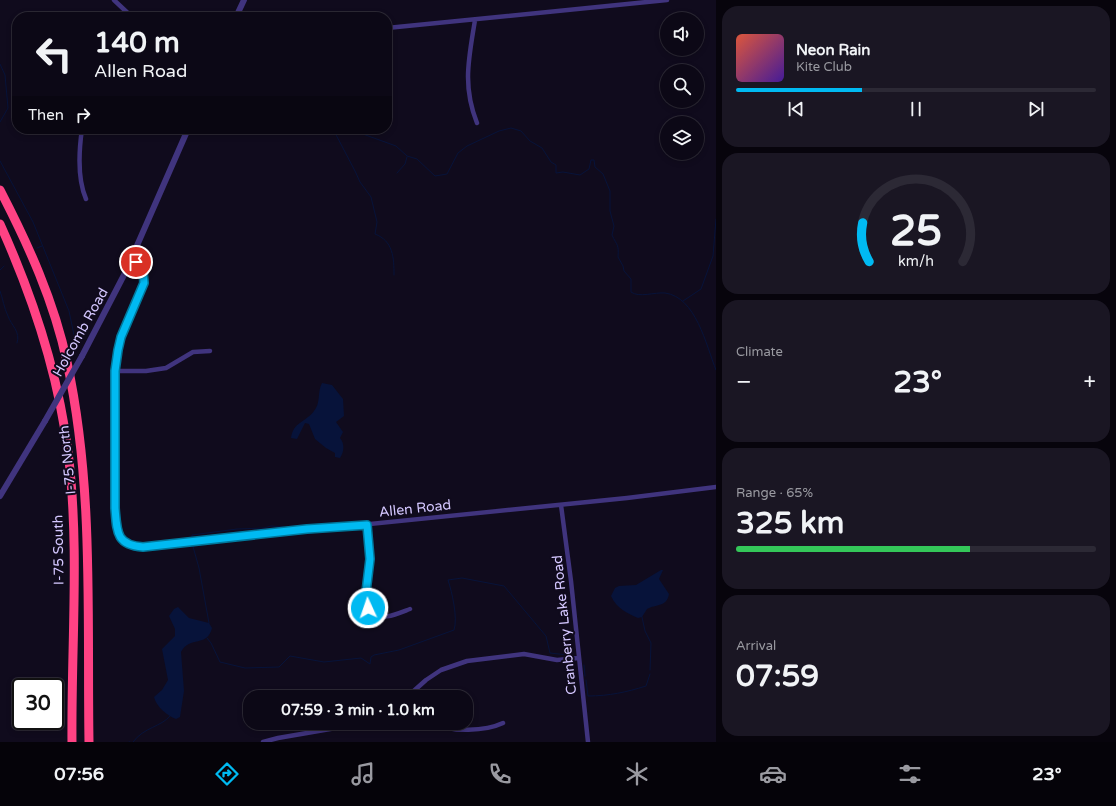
<!DOCTYPE html>
<html lang="en">
<head>
<meta charset="utf-8">
<style>
  :root { --surface:#0c0816; --page:#1a1623; --text:#f1f3f6; --muted:#9a9aa1; --line:#2c2935; --accent:#00baf2 }
  body { margin:0; font-family:"Varela Round",sans-serif; background:var(--page); color:var(--text); height:100vh; display:flex; flex-direction:column; font-size:15px; white-space:nowrap }
  * { box-sizing:border-box; margin:0 }
  p { font-size:13px; color:var(--muted) }
  .icon { flex:none; width:22px; height:22px; fill:none; stroke:currentColor; stroke-width:2; stroke-linecap:round; stroke-linejoin:round }
  .map { position:relative; flex:1; overflow:hidden }
  .panel { display:flex; flex-direction:column; gap:6px; padding:6px; background:#07040c; width:400px }
  .panel>* { flex:none }
  .banner { position:absolute; left:12px; top:12px; width:380px; height:122px; border-radius:16px; box-shadow:0 2px 6px #0003,0 0 0 1px var(--line); background:#0c0816; color:var(--text); overflow:hidden }
  .controls { position:absolute; left:660px; top:12px; display:grid; gap:8px }
  .controls a { display:grid; place-items:center; width:44px; height:44px; border-radius:50%; background:var(--surface); box-shadow:0 2px 6px #0003,0 0 0 1px var(--line); font-size:20px }
  .speed { position:absolute; left:12px; top:678px; display:flex; gap:8px; font-size:20px; font-weight:700; text-align:center }
  .speed>* { display:grid; place-content:center; width:52px; height:52px; border-radius:50%; background:var(--surface); box-shadow:0 2px 6px #0003,0 0 0 1px var(--line); line-height:1 }
  .speed .limit { border:2px solid #111; border-radius:6px; background:#fff; color:#111 }
  .pin { position:absolute; display:grid; place-items:center; width:34px; height:34px; color:#fff; margin:-17px; border:2px solid #fff; border-radius:50%; box-shadow:0 1px 4px #0007 }
  .me { position:absolute; width:44px; margin:-22px; rotate:357deg; stroke-linejoin:round; filter:drop-shadow(0 0 3px #0008) }
  .turn { display:flex; align-items:center; gap:14px; height:84px; padding:0 16px; font-size:18px }
  .turn .icon { width:52px; height:52px; stroke-width:2.5 }
  .turn b { display:block; font-size:28px; line-height:34px }
  .then { display:flex; align-items:center; height:38px; padding:0 16px; background:#0003; gap:8px; font-size:15px }
  .big { font-size:30px; font-weight:700; line-height:1.1 }
  .panel .card { flex:1; display:flex; flex-direction:column; justify-content:center; gap:6px; min-width:0; padding:0 14px; border-radius:16px; background:var(--page) }
  .panel .dial { align-items:center; gap:0 }
  .dial svg { height:104px; overflow:visible; fill:none; stroke:var(--line); stroke-width:7; stroke-linecap:round; text-anchor:middle }
  .dial text { fill:var(--text); stroke:none }
  .song { display:flex; align-items:center; gap:12px }
  .cover { width:48px; height:48px; border-radius:6px; background:linear-gradient(135deg,hsl(10 70% 55%),hsl(260 70% 35%)) }
  .played { height:4px; border-radius:2px; background:linear-gradient(90deg,var(--accent) 35%,var(--line) 35%) }
  .keys { display:flex; justify-content:space-around; direction:ltr }
  .heat { display:flex; justify-content:space-between; align-items:center; font-size:22px; direction:ltr }
  .charge { height:6px; border-radius:3px; background:linear-gradient(90deg,#34c759 65%,var(--line) 0) }
  .trip { position:absolute; left:243px; top:690px; width:230px; height:40px; border-radius:16px; background:var(--surface); box-shadow:0 2px 6px #0003,0 0 0 1px var(--line); font-weight:700; line-height:40px; text-align:center }
  .tabs { display:flex; height:64px; justify-content:space-around; align-items:center; background:#050309; color:var(--muted) }
  .tabs .icon { width:28px; height:28px }
  .tabs .current { color:var(--accent) }
  .tabs b { font-size:18px; color:var(--text) }
  main { display:flex; flex:1; min-height:0 }
  .map>svg:first-child { display:block }
</style>
</head>
<body>
<main>
<div class="map">
<svg width="716" height="742" viewBox="0 0 716 742">
  <rect width="100%" height="100%" fill="#100b1d"/>
  <!-- water -->
  <path fill="#07133a" d="M322,383L332,385L343,399L344,416L336,422L343,432L340,438C345,444 344,452 340,458L335,457V453L326,448L315,439L309,424L305,423L297,439L291,438C293,422 306,422 314,411C321,403 317,392 322,383Z
    M661,570H663L659,579L669,594C667,607 656,604 647,609L642,617L638,618C627,613 617,609 611,596L615,588L619,586L636,585Z
    M178,607L189,618L209,623L212,628C207,648 190,635 181,652L184,691L180,717L176,719C167,716 156,706 154,697L162,690L168,680L162,649L175,636V629L169,616L174,609Z"/>
  <g fill="none" stroke-linecap="round" stroke-linejoin="round">
    <!-- stream -->
    <path stroke="#07133a" stroke-width="1" d="M0,64L5,75L8,108L0,122
      M333,129L355,171L360,182L371,197L377,222L375,234C393,241 394,257 394,275
      M349,129L396,146L407,156L417,159L435,176L447,174L458,153L467,146L499,131L511,128L521,131L530,141L542,148L551,162L556,165V173L563,172L580,175L589,169L591,160H594L595,167L603,174L610,191V211L614,226L612,235C617,246 619,244 618,257L623,266L624,271L631,279V292C639,298 655,292 665,293C696,297 706,345 716,370
      M0,161L33,222L69,311L74,335
      M397,173L405,164L407,157
      M37,248L42,246
      M0,270L4,266
      M0,291C3,299 4,308 8,316C11,325 21,332 17,343
      M683,301L701,289L713,256L716,219
      M192,540V535L237,529L264,528L271,526L284,527
      M192,543L199,568L209,623
      M642,617L645,631L651,643L650,670
      M207,638L211,643L220,662L245,668L279,667L290,656L324,662L361,658L370,664L371,657L374,655L399,650L454,630C458,618 452,592 448,580L462,578L504,586L546,636L550,653L567,655
      M568,664L573,666
      M584,665L585,676
      M586,680L588,696C609,696 627,692 646,686L650,674
      M129,742H130
      M133,742C144,727 161,727 170,716"/>
    <!-- minor -->
    <path stroke="#40347e" stroke-width="4.5" d="M114,0L132,17
      M475,20C469,58 462,85 477,123
      M387,28L667,0
      M82,129C79,150 77,178 86,199
      M132,258L143,272L144,283L121,337L116,362V527C121,542 128,546 143,547L627,498L716,487
      M115,371H146L166,368L193,352L210,351
      M561,505L571,581L588,742
      M367,525L370,559L366,592L370,613C380,622 399,613 410,609
      M407,697L426,680L441,670L467,661L524,654L557,660L579,658
      M434,723C451,733 486,731 503,723
      M263,742L278,738L365,723"/>
    <!-- tertiary -->
    <path stroke="#40347e" stroke-width="6" d="M236,17L244,0
      M82,356L125,273L188,129
      M0,496L45,421"/>
    <!-- motorway -->
    <path stroke="#ff4284" stroke-width="9" d="M0,190C28,244 54,301 67,362C94,486 87,615 89,742
      M0,224C33,297 58,372 68,452C80,548 71,646 72,742"/>
    <!-- tertiary-bridge -->
    <path stroke="#40347e" stroke-width="6" d="M45,421L82,356"/>
  </g>
  <g fill="none" stroke-linecap="round" stroke-linejoin="round">
    <defs>
      <path id="route" d="M136,262L143,272L144,283L121,337L118,350L115,371V508C117,532 116,545 143,547L307,529L367,525L370,559L366,592L368,608"/>
    </defs>
    <!-- route casing -->
    <use href="#route" stroke="#00799d" stroke-width="10"/>
    <!-- route -->
    <use href="#route" stroke="#00baf2" stroke-width="7"/>
  </g>
  <g text-anchor="middle" stroke-width="4" stroke-linejoin="round" paint-order="stroke">
    <!-- street labels -->
    <g font-size="14" fill="#d4c7ff" stroke="#100b1d">
      <text transform="translate(80 332) rotate(-61)" y="5">Holcomb Road</text>
      <text transform="translate(67 460) rotate(-96)" y="5">I-75 North</text>
      <text transform="translate(415 508) rotate(-6)" y="5">Allen Road</text>
      <text transform="translate(58 550) rotate(-91)" y="5">I-75 South</text>
      <text transform="translate(564 625) rotate(-96)" y="5">Cranberry Lake Road</text>
    </g>
  </g>
</svg>
<div class="controls">
<a><svg class="icon" aria-label="sound" viewBox="0 0 24 24"><path d="M4 9h4l5-4v14l-5-4H4zM17 9q2 3 0 6"/></svg></a>
<a><svg class="icon" aria-label="search" viewBox="0 0 24 24"><circle cx="10" cy="10" r="6"/><path d="M15 15l6 6"/></svg></a>
<a><svg class="icon" aria-label="layers" viewBox="0 0 24 24"><path d="M12 4l9 5-9 5-9-5zM3 14l9 5 9-5"/></svg></a>
</div>
<div class="speed"><div class="limit">30</div></div>
<div class="pin" style="left:136px;top:262px;background:#d93025"><svg class="icon" aria-label="arrive" viewBox="0 0 24 24"><path d="M6 21V4h12l-3 4 3 4H6"/></svg></div>
<svg class="me" style="left:368px;top:608px" viewBox="-20 -20 40 40"><circle r="17" fill="#00baf2" stroke="#fff" stroke-width="3"/><path d="M0-11L8 9 0 5-8 9z" fill="#fff"/></svg>
<div class="trip">07:59 · 3 min · 1.0 km</div>
<div class="banner">
<div class="turn"><svg class="icon" aria-label="left" viewBox="0 0 24 24"><path d="M17 20v-9H6M10 6l-5 5 5 5"/></svg><div><b>140 m</b>Allen Road</div></div>
<div class="then">Then<svg class="icon" aria-label="right" viewBox="0 0 24 24"><path d="M7 20v-9h11M14 6l5 5-5 5"/></svg></div>
</div>
</div>
<section class="panel">
<div class="card">
<div class="song"><i class="cover"></i><div><b>Neon Rain</b><p>Kite Club</p></div></div>
<div class="played"></div>
<div class="keys"><svg class="icon" aria-label="previous" viewBox="0 0 24 24"><path d="M18 5L8 12l10 7zM5 5v14"/></svg><svg class="icon" aria-label="pause" viewBox="0 0 24 24"><path d="M8 5v14M16 5v14"/></svg><svg class="icon" aria-label="next" viewBox="0 0 24 24"><path d="M6 5l10 7-10 7zM19 5v14"/></svg></div>
</div>
<div class="card dial"><svg viewBox="0 0 100 80">
<path d="M14 69A42 42 0 1 1 86 69"/>
<path d="M14 69A42 42 0 0 1 9 39" stroke="#00baf2"/>
<text x="50" y="56" font-size="32" font-weight="700">25</text>
<text x="50" y="72" font-size="11">km/h</text>
</svg></div>
<div class="card"><p>Climate</p>
<div class="heat"><a>−</a><b class="big">23°</b><a>+</a></div>
</div>
<div class="card"><p>Range · 65%</p><b class="big">325 km</b><div class="charge"></div></div>
<div class="card"><p>Arrival</p><b class="big">07:59</b></div>
</section>
</main>
<nav class="tabs">
<b>07:56</b>
<svg class="icon current" aria-label="directions" viewBox="0 0 24 24"><path d="M12 3l9 9-9 9-9-9zM9 14v-3h6M13 9l2 2-2 2"/></svg>
<svg class="icon" aria-label="music" viewBox="0 0 24 24"><path d="M9 18V5l10-2v13"/><circle cx="6" cy="18" r="3"/><circle cx="16" cy="16" r="3"/></svg>
<svg class="icon" aria-label="phone" viewBox="0 0 24 24"><path d="M5 4h4l2 5-3 2q2 4 5 5l2-3 5 2v4C11 20 4 13 5 4z"/></svg>
<svg class="icon" aria-label="climate" viewBox="0 0 24 24"><path d="M12 3v18M4 7l16 10M4 17L20 7"/></svg>
<svg class="icon" aria-label="car" viewBox="0 0 24 24"><path d="M5 17H2v-5l4-1 3-4h7l3 4 3 1v5h-3M9 17h6M6 11h13"/><circle cx="7" cy="17" r="2"/><circle cx="17" cy="17" r="2"/></svg>
<svg class="icon" aria-label="filters" viewBox="0 0 24 24"><path d="M4 7h16M4 17h16"/><circle cx="9" cy="7" r="2"/><circle cx="15" cy="17" r="2"/></svg>
<b>23°</b>
</nav>
</body>
</html>
